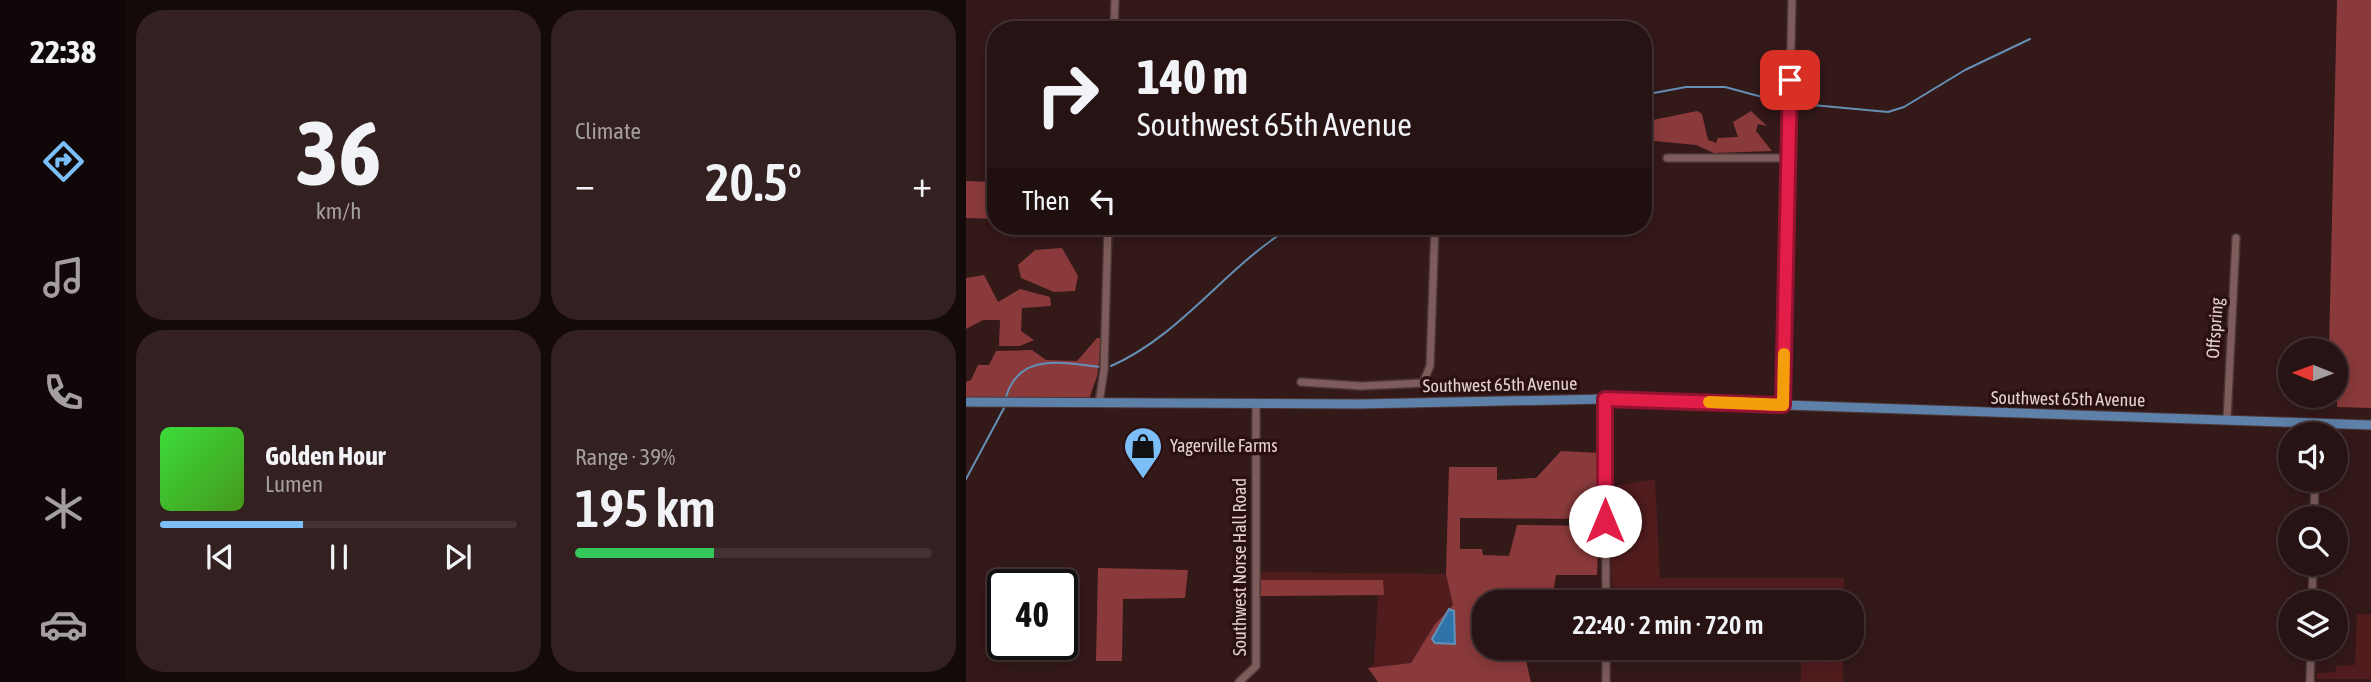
<!DOCTYPE html>
<html lang="en">
<head>
<meta charset="utf-8">
<style>
  :root { --surface:#271313; --page:#332021; --text:#f1f3f6; --muted:#a49ea0; --line:#433233; --accent:#7bbef8 }
  body { margin:0; font-family:"Asap Condensed",sans-serif; background:var(--page); color:var(--text); height:100vh; display:flex; flex-direction:column; font-size:26px; white-space:nowrap }
  * { box-sizing:border-box; margin:0 }
  p { font-size:23px; color:var(--muted) }
  .icon { flex:none; width:38px; height:38px; fill:none; stroke:currentColor; stroke-width:2; stroke-linecap:round; stroke-linejoin:round }
  .map { position:relative; flex:1; overflow:hidden }
  .side { display:flex; flex-direction:column; gap:10px; padding:10px; background:#150a0a; width:840px }
  .side>* { flex:none }
  .top-card { position:absolute; left:21px; top:21px; width:665px; height:214px; border-radius:28px; box-shadow:0 4px 18px #0003,0 0 0 2px var(--line); background:#271313; color:var(--text); overflow:hidden }
  .needle { width:46px; rotate:271deg }
  .buttons { position:absolute; left:1312px; top:338px; display:grid; gap:14px }
  .buttons a { display:grid; place-items:center; width:70px; height:70px; border-radius:50%; background:var(--surface); box-shadow:0 4px 18px #0003,0 0 0 2px var(--line); font-size:35px }
  .speed { position:absolute; left:21px; top:569px; display:flex; gap:14px; font-size:35px; font-weight:700; text-align:center }
  .speed>* { display:grid; place-content:center; width:91px; height:91px; border-radius:50%; background:var(--surface); box-shadow:0 4px 18px #0003,0 0 0 2px var(--line); line-height:1 }
  .speed .limit { border:4px solid #111; border-radius:10px; background:#fff; color:#111 }
  .pin { position:absolute; display:grid; place-items:center; width:60px; height:60px; color:#fff; margin:-30px; border-radius:14px; box-shadow:0 4px 10px #0006 }
  .me { position:absolute; width:77px; margin:-38px; rotate:0deg; stroke-linejoin:round; filter:drop-shadow(0 0 5px #0008) }
  .turn { display:flex; align-items:center; gap:24px; height:147px; padding:0 35px; font-size:32px }
  .turn .icon { width:91px; height:91px; stroke-width:2.5 }
  .turn b { display:block; font-size:49px; line-height:60px }
  .then { display:flex; align-items:center; height:66px; padding:0 35px; background:#0003; gap:14px; font-size:26px }
  .big { font-size:52px; font-weight:600; line-height:1.1 }
  .side .tile { flex:1; display:flex; flex-direction:column; justify-content:center; gap:10px; min-width:0; padding:0 24px; border-radius:28px; background:var(--page) }
  .side .dial { align-items:center; gap:0 }
  .dial b { font-size:91px; line-height:1 }
  .song { display:flex; align-items:center; gap:21px }
  .cover { width:84px; height:84px; border-radius:10px; background:linear-gradient(135deg,hsl(120 70% 55%),hsl(100 70% 35%)) }
  .played { height:7px; border-radius:4px; background:linear-gradient(90deg,var(--accent) 40%,var(--line) 40%) }
  .keys { display:flex; justify-content:space-around; direction:ltr }
  .heat { display:flex; justify-content:space-between; align-items:center; font-size:38px; direction:ltr }
  .charge { height:10px; border-radius:5px; background:linear-gradient(90deg,#34c759 39%,var(--line) 0) }
  .side .tiles { flex:1; display:grid; gap:10px; grid-template-columns:repeat(2,1fr) }
  .trip { position:absolute; left:506px; top:590px; width:392px; height:70px; border-radius:28px; background:var(--surface); box-shadow:0 4px 18px #0003,0 0 0 2px var(--line); font-weight:600; line-height:70px; text-align:center }
  main { display:flex; flex:1; min-height:0 }
  .dock { display:flex; flex-direction:column; width:126px; justify-content:space-around; align-items:center; background:#100808; color:var(--muted) }
  .dock .icon { width:49px; height:49px }
  .dock .current { color:var(--accent) }
  .dock b { font-size:32px; color:var(--text) }
  .map>svg:first-child { display:block }
</style>
</head>
<body>
<main>
<nav class="dock">
<b>22:38</b>
<svg class="icon current" aria-label="directions" viewBox="0 0 24 24"><path d="M12 3l9 9-9 9-9-9zM9 14v-3h6M13 9l2 2-2 2"/></svg>
<svg class="icon" aria-label="music" viewBox="0 0 24 24"><path d="M9 18V5l10-2v13"/><circle cx="6" cy="18" r="3"/><circle cx="16" cy="16" r="3"/></svg>
<svg class="icon" aria-label="phone" viewBox="0 0 24 24"><path d="M5 4h4l2 5-3 2q2 4 5 5l2-3 5 2v4C11 20 4 13 5 4z"/></svg>
<svg class="icon" aria-label="climate" viewBox="0 0 24 24"><path d="M12 3v18M4 7l16 10M4 17L20 7"/></svg>
<svg class="icon" aria-label="car" viewBox="0 0 24 24"><path d="M5 17H2v-5l4-1 3-4h7l3 4 3 1v5h-3M9 17h6M6 11h13"/><circle cx="7" cy="17" r="2"/><circle cx="17" cy="17" r="2"/></svg>
</nav>
<section class="side">
<div class="tiles">
<div class="tile dial"><b>36</b><p>km/h</p></div>
<div class="tile"><p>Climate</p>
<div class="heat"><a>−</a><b class="big">20.5°</b><a>+</a></div>
</div>
<div class="tile">
<div class="song"><i class="cover"></i><div><b>Golden Hour</b><p>Lumen</p></div></div>
<div class="played"></div>
<div class="keys"><svg class="icon" aria-label="previous" viewBox="0 0 24 24"><path d="M18 5L8 12l10 7zM5 5v14"/></svg><svg class="icon" aria-label="pause" viewBox="0 0 24 24"><path d="M8 5v14M16 5v14"/></svg><svg class="icon" aria-label="next" viewBox="0 0 24 24"><path d="M6 5l10 7-10 7zM19 5v14"/></svg></div>
</div>
<div class="tile"><p>Range · 39%</p><b class="big">195 km</b><div class="charge"></div></div>
</div>
</section>
<div class="map">
<svg width="1405" height="682" viewBox="0 0 1405 682">
  <rect width="100%" height="100%" fill="#341919"/>
  <!-- green -->
  <path fill="#511c1e" d="M689,479L694,578H878L877,602H646L644,487Z
    M293,572L480,574L487,605L469,624L445,663L402,668L408,665L412,595H417V580H294Z
    M1391,614H1405V679H1351L1350,673L1370,672V666L1389,665Z
    M835,648H877V682H835Z"/>
  <!-- forest -->
  <path fill="#8b3a3b" d="M1371,0H1405V408L1371,407L1370,350H1363Z
    M731,111L736,114L742,140L750,143L752,138L772,137L767,122L785,111L801,126L792,124L790,131L806,151L748,153L730,145L689,141L677,144V122Z
    M0,181L30,182V219L0,218Z
    M96,248L112,276L109,291L88,292L55,278L52,265L69,250Z
    M18,275L32,302L54,289L84,297L85,306L56,308L55,331L68,340L54,346H33L34,320H17L0,329V278Z
    M131,338H136L131,376L123,399L0,397V382L5,380L12,365H23L30,351L66,350L80,360L111,361Z
    M595,451L635,453L634,519L494,518V549H516L517,555L543,556L551,525L633,526L631,575H590L586,602H518V648H557L565,682H412L402,668L445,663L469,624L487,605L480,574L483,467H531V480L570,478Z
    M132,568L222,570L219,598L157,599L156,661H130Z
    M294,580H417L418,595L295,596Z"/>
  <!-- water -->
  <path fill="#2e74ab" stroke="#6590b6" stroke-width="2" d="M483,609L488,611L489,644L469,643L466,639Z"/>
  <g fill="none" stroke-linecap="round" stroke-linejoin="round">
    <!-- stream -->
    <path stroke="#6590b6" stroke-width="2" d="M677,95L720,87H759L819,103
      M825,103L922,112L938,107L999,70L1064,39
      M145,366C216,335 261,265 327,226
      M40,397C53,352 97,363 134,367
      M0,479L38,408"/>
    <defs>
      <path id="minor" d="M148,30L149,0
        M701,158H822
        M335,382L395,386L457,383L464,366L469,226
        M639,399L640,602
        M133,403L138,370L142,226
        M817,405L826,0
        M1261,420L1270,238
        M1348,518L1349,480
        M1346,602L1347,564
        M640,648V682
        M273,682L290,666V403
        M1344,682L1345,648"/>
      <path id="major" d="M0,402L394,404L639,399L1405,425"/>
    </defs>
    <!-- minor casing -->
    <use href="#minor" stroke="#4b3535" stroke-width="10"/>
    <!-- major casing -->
    <use href="#major" stroke="#4b3535" stroke-width="11"/>
    <!-- minor -->
    <use href="#minor" stroke="#7d5c5b" stroke-width="7"/>
    <!-- major -->
    <use href="#major" stroke="#5e81a9" stroke-width="9"/>
  </g>
  <g fill="none" stroke-linecap="round" stroke-linejoin="round">
    <defs>
      <path id="route" d="M639,521V399L817,405L824,80"/>
    </defs>
    <!-- route casing -->
    <use href="#route" stroke="#92132f" stroke-width="18"/>
    <!-- route -->
    <use href="#route" stroke="#e11d48" stroke-width="12"/>
    <!-- slow -->
    <path stroke="#f59e0b" stroke-width="12" d="M743,402L817,405L818,354"/>
  </g>
  <!-- icons -->
  <defs>
    <symbol id="shop-pin" viewBox="-11 -11 22 30"><path d="M0 17L-7.5 6A9.5 9.5 0 1 1 7.5 6Z" fill="#7bbef8" stroke="#2a1010"/><path d="M-5-2.5h2.3a2.7 3.5 0 0 1 5.4 0H5L5.5 6h-11ZM-1.5-2.5h3a1.5 2.3 0 0 0-3 0Z" fill="#111"/></symbol>
  </defs>
  <g fill-rule="evenodd">
    <use href="#shop-pin" x="155" y="424" width="44" height="60"/>
  </g>
  <g text-anchor="middle" stroke-width="7" stroke-linejoin="round" paint-order="stroke">
    <!-- street labels -->
    <g font-size="18" fill="#e4d0cf" stroke="#2a1010">
      <text transform="translate(1249 328) rotate(-86)" y="6">Offspring</text>
      <text transform="translate(534 385) rotate(-1)" y="6">Southwest 65th Avenue</text>
      <text transform="translate(1102 399) rotate(1)" y="6">Southwest 65th Avenue</text>
      <text transform="translate(274 567) rotate(-90)" y="6">Southwest Norse Hall Road</text>
    </g>
    <!-- poi labels -->
    <g font-size="18" fill="#e4d0cf" stroke="#2a1010" text-anchor="start">
      <text x="204" y="452">Yagerville Farms</text>
    </g>
  </g>
</svg>
<div class="buttons">
<a><svg class="needle" viewBox="-14 -14 28 28"><path d="M0-13l5 13h-10z" fill="#e53935"/><path d="M0 13l5-13h-10z" fill="#a49ea0"/></svg></a>
<a><svg class="icon" aria-label="sound" viewBox="0 0 24 24"><path d="M4 9h4l5-4v14l-5-4H4zM17 9q2 3 0 6"/></svg></a>
<a><svg class="icon" aria-label="search" viewBox="0 0 24 24"><circle cx="10" cy="10" r="6"/><path d="M15 15l6 6"/></svg></a>
<a><svg class="icon" aria-label="layers" viewBox="0 0 24 24"><path d="M12 4l9 5-9 5-9-5zM3 14l9 5 9-5"/></svg></a>
</div>
<div class="speed"><div class="limit">40</div></div>
<div class="pin" style="left:824px;top:80px;background:#d93025"><svg class="icon" aria-label="arrive" viewBox="0 0 24 24"><path d="M6 21V4h12l-3 4 3 4H6"/></svg></div>
<svg class="me" style="left:639px;top:521px" viewBox="-20 -20 40 40"><circle r="19" fill="#fff"/><path d="M0-13L10 11 0 6-10 11z" fill="#e11d48"/></svg>
<div class="trip">22:40 · 2 min · 720 m</div>
<div class="top-card">
<div class="turn"><svg class="icon" aria-label="right" viewBox="0 0 24 24"><path d="M7 20v-9h11M14 6l5 5-5 5"/></svg><div><b>140 m</b>Southwest 65th Avenue</div></div>
<div class="then">Then<svg class="icon" aria-label="left" viewBox="0 0 24 24"><path d="M17 20v-9H6M10 6l-5 5 5 5"/></svg></div>
</div>
</div>
</main>
</body>
</html>
